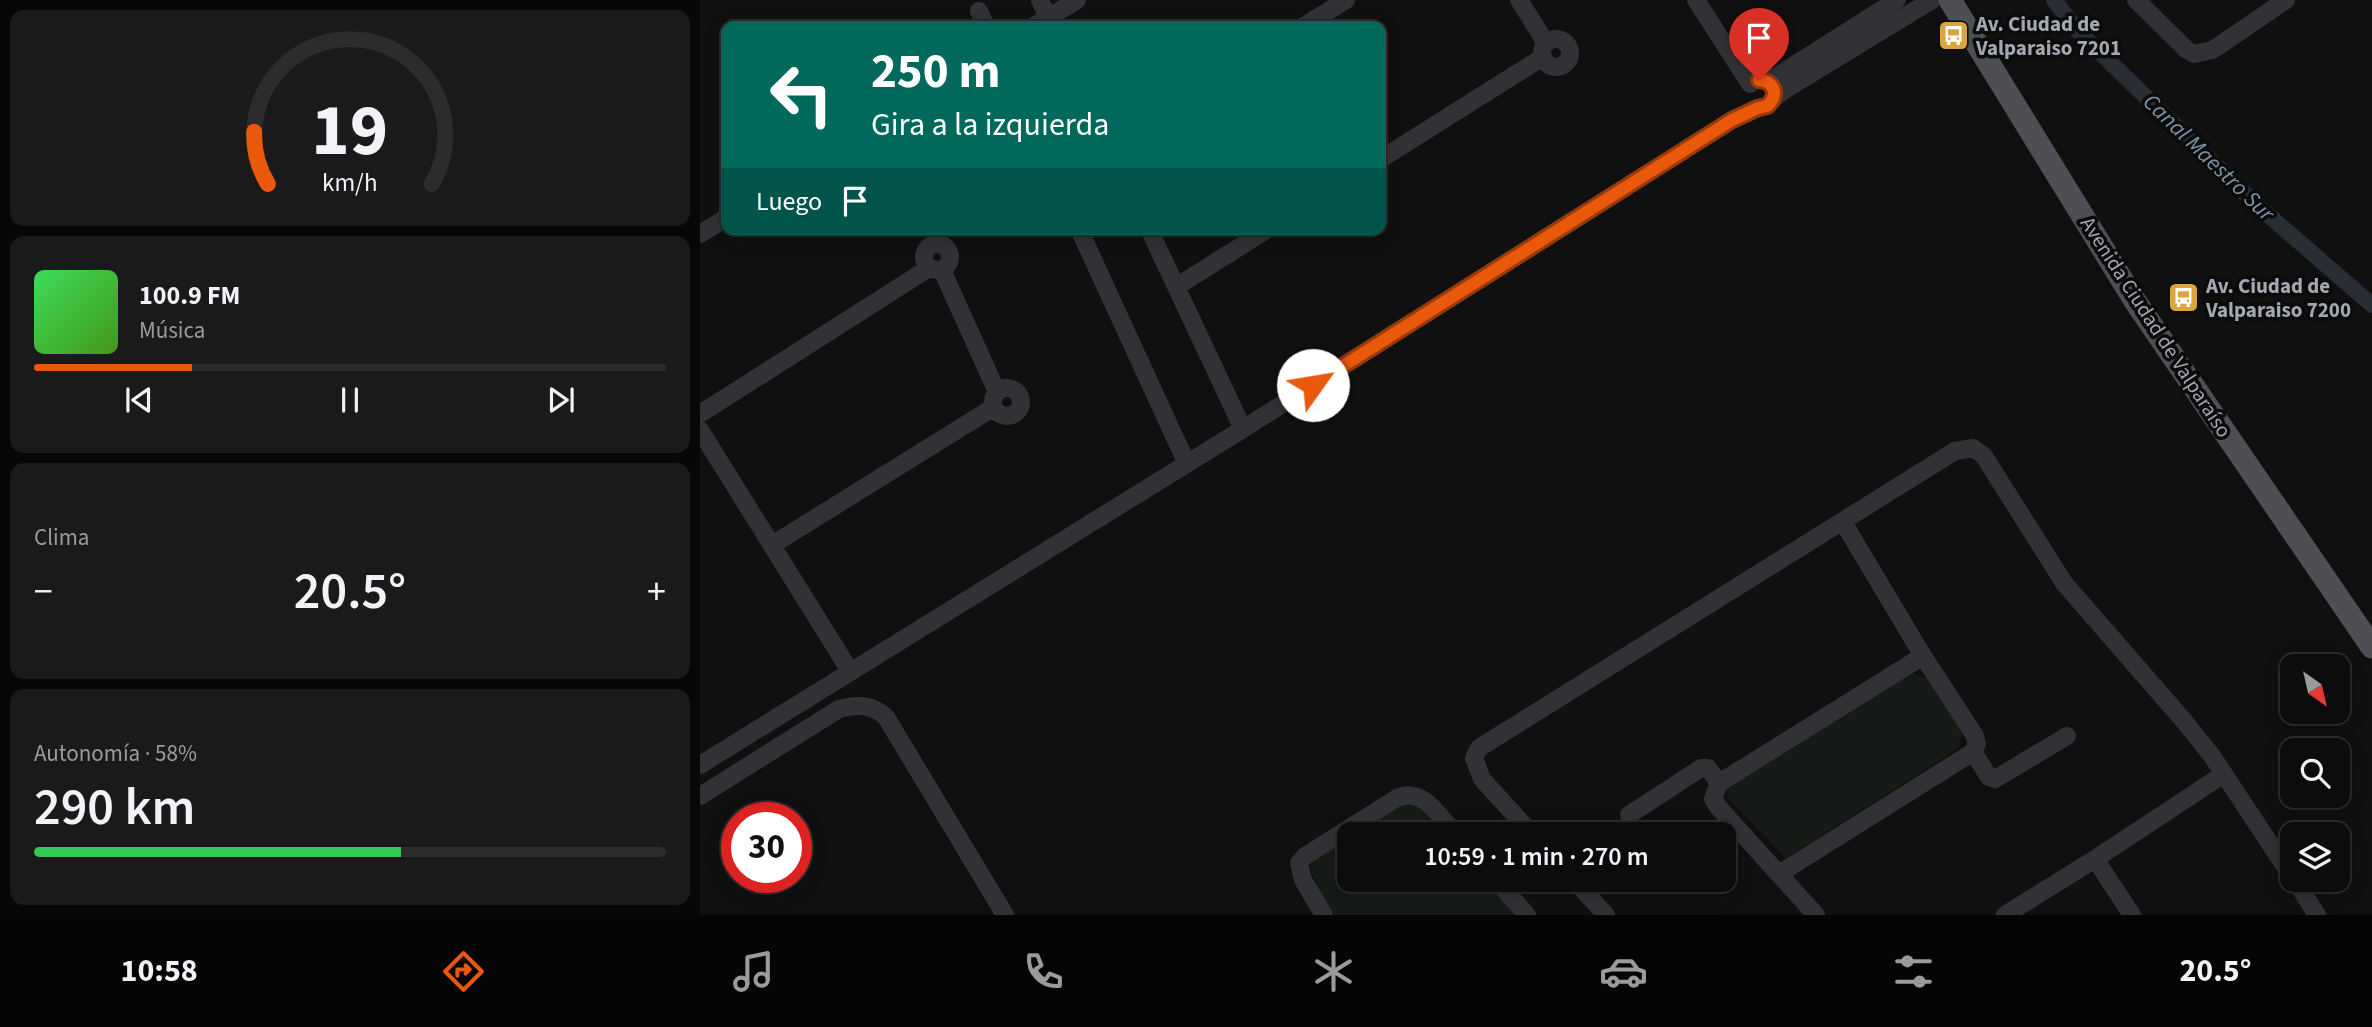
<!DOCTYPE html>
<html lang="es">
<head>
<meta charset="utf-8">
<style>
  :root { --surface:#0c0c0d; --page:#1a1a1b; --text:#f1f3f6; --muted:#9a9b9d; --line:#2c2c2e; --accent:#ea580c }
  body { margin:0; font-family:"Source Sans 3",sans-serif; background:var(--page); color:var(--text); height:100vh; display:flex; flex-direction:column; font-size:26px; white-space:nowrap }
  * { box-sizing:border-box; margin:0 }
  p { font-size:23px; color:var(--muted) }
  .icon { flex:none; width:38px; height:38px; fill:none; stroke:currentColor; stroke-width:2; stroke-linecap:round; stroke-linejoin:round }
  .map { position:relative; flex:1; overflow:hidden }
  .drawer { display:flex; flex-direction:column; gap:10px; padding:10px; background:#070707; width:700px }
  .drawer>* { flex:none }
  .hud { position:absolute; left:21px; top:21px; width:665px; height:214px; border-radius:14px; box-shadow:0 4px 18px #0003,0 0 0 2px var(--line); background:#00695c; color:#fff; overflow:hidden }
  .needle { width:46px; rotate:146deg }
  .tools { position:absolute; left:1580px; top:654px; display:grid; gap:14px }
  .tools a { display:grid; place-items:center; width:70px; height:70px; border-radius:14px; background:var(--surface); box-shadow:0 4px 18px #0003,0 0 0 2px var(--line); font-size:35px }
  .speed { position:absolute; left:21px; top:802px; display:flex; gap:14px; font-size:35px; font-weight:700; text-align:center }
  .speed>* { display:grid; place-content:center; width:91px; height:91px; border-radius:50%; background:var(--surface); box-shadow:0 4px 18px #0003,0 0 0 2px var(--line); line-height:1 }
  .speed .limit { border:10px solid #d22; background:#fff; color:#111 }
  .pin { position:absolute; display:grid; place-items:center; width:60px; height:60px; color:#fff; margin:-72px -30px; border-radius:50% 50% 50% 0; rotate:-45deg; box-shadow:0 0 7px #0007 }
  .pin .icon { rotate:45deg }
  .me { position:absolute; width:77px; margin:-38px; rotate:58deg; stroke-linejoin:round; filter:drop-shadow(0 0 5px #0008) }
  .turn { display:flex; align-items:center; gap:24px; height:147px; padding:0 35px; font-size:32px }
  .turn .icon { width:91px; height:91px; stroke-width:2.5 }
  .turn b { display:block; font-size:49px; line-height:60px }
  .then { display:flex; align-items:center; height:66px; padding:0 35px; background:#0003; gap:14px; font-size:26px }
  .big { font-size:52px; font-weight:600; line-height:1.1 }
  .drawer .card { flex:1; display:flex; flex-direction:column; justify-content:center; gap:10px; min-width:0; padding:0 24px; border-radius:14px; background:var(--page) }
  .drawer .dial { align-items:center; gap:0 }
  .dial svg { height:182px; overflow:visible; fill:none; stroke:var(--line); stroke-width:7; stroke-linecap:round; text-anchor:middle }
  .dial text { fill:var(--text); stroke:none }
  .song { display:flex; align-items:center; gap:21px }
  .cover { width:84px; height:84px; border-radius:10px; background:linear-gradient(135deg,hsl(130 70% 55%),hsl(100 70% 35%)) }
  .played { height:7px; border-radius:4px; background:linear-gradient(90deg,var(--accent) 25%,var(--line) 25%) }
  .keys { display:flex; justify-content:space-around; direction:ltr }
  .heat { display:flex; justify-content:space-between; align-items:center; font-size:38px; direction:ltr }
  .charge { height:10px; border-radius:5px; background:linear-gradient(90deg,#34c759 58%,var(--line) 0) }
  .trip { position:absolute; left:637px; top:822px; width:399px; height:70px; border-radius:14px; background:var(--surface); box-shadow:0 4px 18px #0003,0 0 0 2px var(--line); font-weight:600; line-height:70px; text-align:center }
  .tabs { display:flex; height:112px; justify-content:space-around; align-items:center; background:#050505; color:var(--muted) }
  .tabs .icon { width:49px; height:49px }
  .tabs .current { color:var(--accent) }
  .tabs b { font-size:32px; color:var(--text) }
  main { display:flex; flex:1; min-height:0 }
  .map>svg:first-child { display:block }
</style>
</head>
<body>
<main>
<section class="drawer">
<div class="card dial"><svg viewBox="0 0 100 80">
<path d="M14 69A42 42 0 1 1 86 69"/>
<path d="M14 69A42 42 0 0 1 8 46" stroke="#ea580c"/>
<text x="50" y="56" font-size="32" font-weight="700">19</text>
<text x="50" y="72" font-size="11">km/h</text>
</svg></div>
<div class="card">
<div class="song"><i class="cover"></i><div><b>100.9 FM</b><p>Música</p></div></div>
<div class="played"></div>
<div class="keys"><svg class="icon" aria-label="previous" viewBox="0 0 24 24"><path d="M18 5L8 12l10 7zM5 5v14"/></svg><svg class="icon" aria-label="pause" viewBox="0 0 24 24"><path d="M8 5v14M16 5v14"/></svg><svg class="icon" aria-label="next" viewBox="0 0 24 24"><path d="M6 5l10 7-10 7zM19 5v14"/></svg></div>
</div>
<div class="card"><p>Clima</p>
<div class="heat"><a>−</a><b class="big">20.5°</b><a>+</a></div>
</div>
<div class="card"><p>Autonomía · 58%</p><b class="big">290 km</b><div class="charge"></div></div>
</section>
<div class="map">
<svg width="1672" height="915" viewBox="0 0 1672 915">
  <rect width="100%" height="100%" fill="#101011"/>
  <!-- green -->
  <path fill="#171b18" d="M1209,672L1226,678L1262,732L1259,748L1086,858L1029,799L1026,787Z
    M712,803L721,809L744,835H654L705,804Z
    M649,838V880H785L817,915H635C628,903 603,870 614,859C623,850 639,844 649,838Z"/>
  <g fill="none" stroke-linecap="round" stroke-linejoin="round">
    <!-- canal -->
    <path stroke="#282e33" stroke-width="16" d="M1354,0L1378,31L1559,207L1672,305"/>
    <!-- minor -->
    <path stroke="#323236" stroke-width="18" d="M819,0L846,43
      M996,0L1050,84
      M1436,0L1487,50L1494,54L1512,50L1520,45L1586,0
      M279,11L286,26
      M334,26L348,18L340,0
      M352,26L348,18L377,0
      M604,26L646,0
      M842 53a14 14 0 1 1 28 0a14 14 0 1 1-28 0Z
      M1064,80L1077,76L1197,0
      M1073,99L1086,89L1232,0
      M681,159L843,57
      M379,229L487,464
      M449,229L543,429L1032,120L1057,108
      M0,234L26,218
      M224 257a13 13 0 1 1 26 0a13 13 0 1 1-26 0Z
      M242,270L297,392
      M476,287L568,229
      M293 402a14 14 0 1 1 28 0a14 14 0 1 1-28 0Z
      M0,414L229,268
      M0,430L150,671
      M72,545L294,407
      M1273,752L1289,777L1295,779L1367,736
      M0,765L543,429
      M0,796L139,709C158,704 171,704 186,717L305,915
      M929,815L1001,768H1008L1019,783
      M833,835L782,779L774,758L779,748L1255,451L1273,448L1284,456L1364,583L1484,721L1512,756L1592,877
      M1395,859L1432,915
      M1079,874L1273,752L1277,744L1275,736L1223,656L1143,522
      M796,880L827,915
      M874,880L906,915
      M1595,880L1617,915
      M624,915L603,880L599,863L605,856L697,798C723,786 740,817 756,835
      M1116,915L1019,808L1013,799L1019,783L1223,656
      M1305,915L1395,859L1524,774"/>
    <!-- major -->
    <path stroke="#4e4f54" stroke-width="23" d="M1250,0L1435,301L1672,647"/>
  </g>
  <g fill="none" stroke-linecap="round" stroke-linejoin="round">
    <defs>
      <path id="route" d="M613,385L1032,120L1058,108L1067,106C1079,96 1075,81 1059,80"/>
    </defs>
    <!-- route casing -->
    <use href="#route" stroke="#983908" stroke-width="18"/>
    <!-- route -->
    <use href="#route" stroke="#ea580c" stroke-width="12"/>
  </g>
  <!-- icons -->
  <defs>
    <symbol id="bus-square" viewBox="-11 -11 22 22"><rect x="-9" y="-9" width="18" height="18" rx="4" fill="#dba53e" stroke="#0b0b0c"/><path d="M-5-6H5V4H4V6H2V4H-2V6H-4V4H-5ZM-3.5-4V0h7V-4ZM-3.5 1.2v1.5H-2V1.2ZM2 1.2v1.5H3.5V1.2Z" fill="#fff"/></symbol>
  </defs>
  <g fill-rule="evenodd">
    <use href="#bus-square" x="1236" y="18" width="35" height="35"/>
    <use href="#bus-square" x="1466" y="280" width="35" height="35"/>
  </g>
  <g text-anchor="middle" stroke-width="7" stroke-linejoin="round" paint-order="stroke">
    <!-- poi labels -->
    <g font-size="21" font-weight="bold" fill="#a3a7b0" stroke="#0b0b0c" text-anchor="start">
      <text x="1276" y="31">Av. Ciudad de<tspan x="1276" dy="24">Valparaiso 7201</tspan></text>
      <text x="1506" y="293">Av. Ciudad de<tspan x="1506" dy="24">Valparaiso 7200</tspan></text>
    </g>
    <!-- street labels -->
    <g font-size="21" fill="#a3a7b0" stroke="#0b0b0c">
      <text transform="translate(1456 327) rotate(57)" y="7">Avenida Ciudad de Valparaíso</text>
    </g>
    <!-- water labels -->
    <g font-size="23" font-style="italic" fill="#7d94a8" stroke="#0b0b0c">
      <text transform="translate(1509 157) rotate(44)" y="8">Canal Maestro Sur</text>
    </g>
  </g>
</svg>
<div class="tools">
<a><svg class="needle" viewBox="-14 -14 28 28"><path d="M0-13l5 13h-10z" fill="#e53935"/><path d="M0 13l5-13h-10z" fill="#9a9b9d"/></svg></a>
<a><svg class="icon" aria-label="search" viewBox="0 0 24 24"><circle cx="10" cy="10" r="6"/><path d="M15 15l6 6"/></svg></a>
<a><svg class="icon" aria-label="layers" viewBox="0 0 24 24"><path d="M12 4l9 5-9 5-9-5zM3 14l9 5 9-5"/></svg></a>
</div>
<div class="speed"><div class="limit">30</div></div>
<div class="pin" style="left:1059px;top:80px;background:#d93025"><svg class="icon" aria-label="arrive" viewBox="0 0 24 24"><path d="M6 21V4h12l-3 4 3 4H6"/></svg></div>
<svg class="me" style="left:613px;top:385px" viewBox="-20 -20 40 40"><circle r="19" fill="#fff"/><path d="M0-13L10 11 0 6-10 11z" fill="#ea580c"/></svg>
<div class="trip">10:59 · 1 min · 270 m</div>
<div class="hud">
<div class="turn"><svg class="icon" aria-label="left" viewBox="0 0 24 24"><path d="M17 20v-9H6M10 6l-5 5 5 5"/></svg><div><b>250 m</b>Gira a la izquierda</div></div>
<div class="then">Luego<svg class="icon" aria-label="arrive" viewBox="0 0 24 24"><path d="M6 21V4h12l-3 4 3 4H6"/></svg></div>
</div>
</div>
</main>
<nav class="tabs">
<b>10:58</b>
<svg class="icon current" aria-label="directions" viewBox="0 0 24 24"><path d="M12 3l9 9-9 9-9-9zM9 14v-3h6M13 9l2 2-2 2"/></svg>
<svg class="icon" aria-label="music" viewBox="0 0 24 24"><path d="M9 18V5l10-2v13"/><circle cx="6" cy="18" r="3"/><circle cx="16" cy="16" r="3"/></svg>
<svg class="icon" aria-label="phone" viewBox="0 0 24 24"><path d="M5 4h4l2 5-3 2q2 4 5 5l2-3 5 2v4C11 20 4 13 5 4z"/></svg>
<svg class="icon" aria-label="climate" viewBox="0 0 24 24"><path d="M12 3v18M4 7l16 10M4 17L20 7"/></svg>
<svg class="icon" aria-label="car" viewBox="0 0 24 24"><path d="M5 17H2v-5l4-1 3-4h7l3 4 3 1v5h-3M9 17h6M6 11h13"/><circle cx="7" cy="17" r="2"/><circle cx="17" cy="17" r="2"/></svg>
<svg class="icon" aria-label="filters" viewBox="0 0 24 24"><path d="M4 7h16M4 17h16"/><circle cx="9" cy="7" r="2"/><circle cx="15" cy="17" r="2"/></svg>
<b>20.5°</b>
</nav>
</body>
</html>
